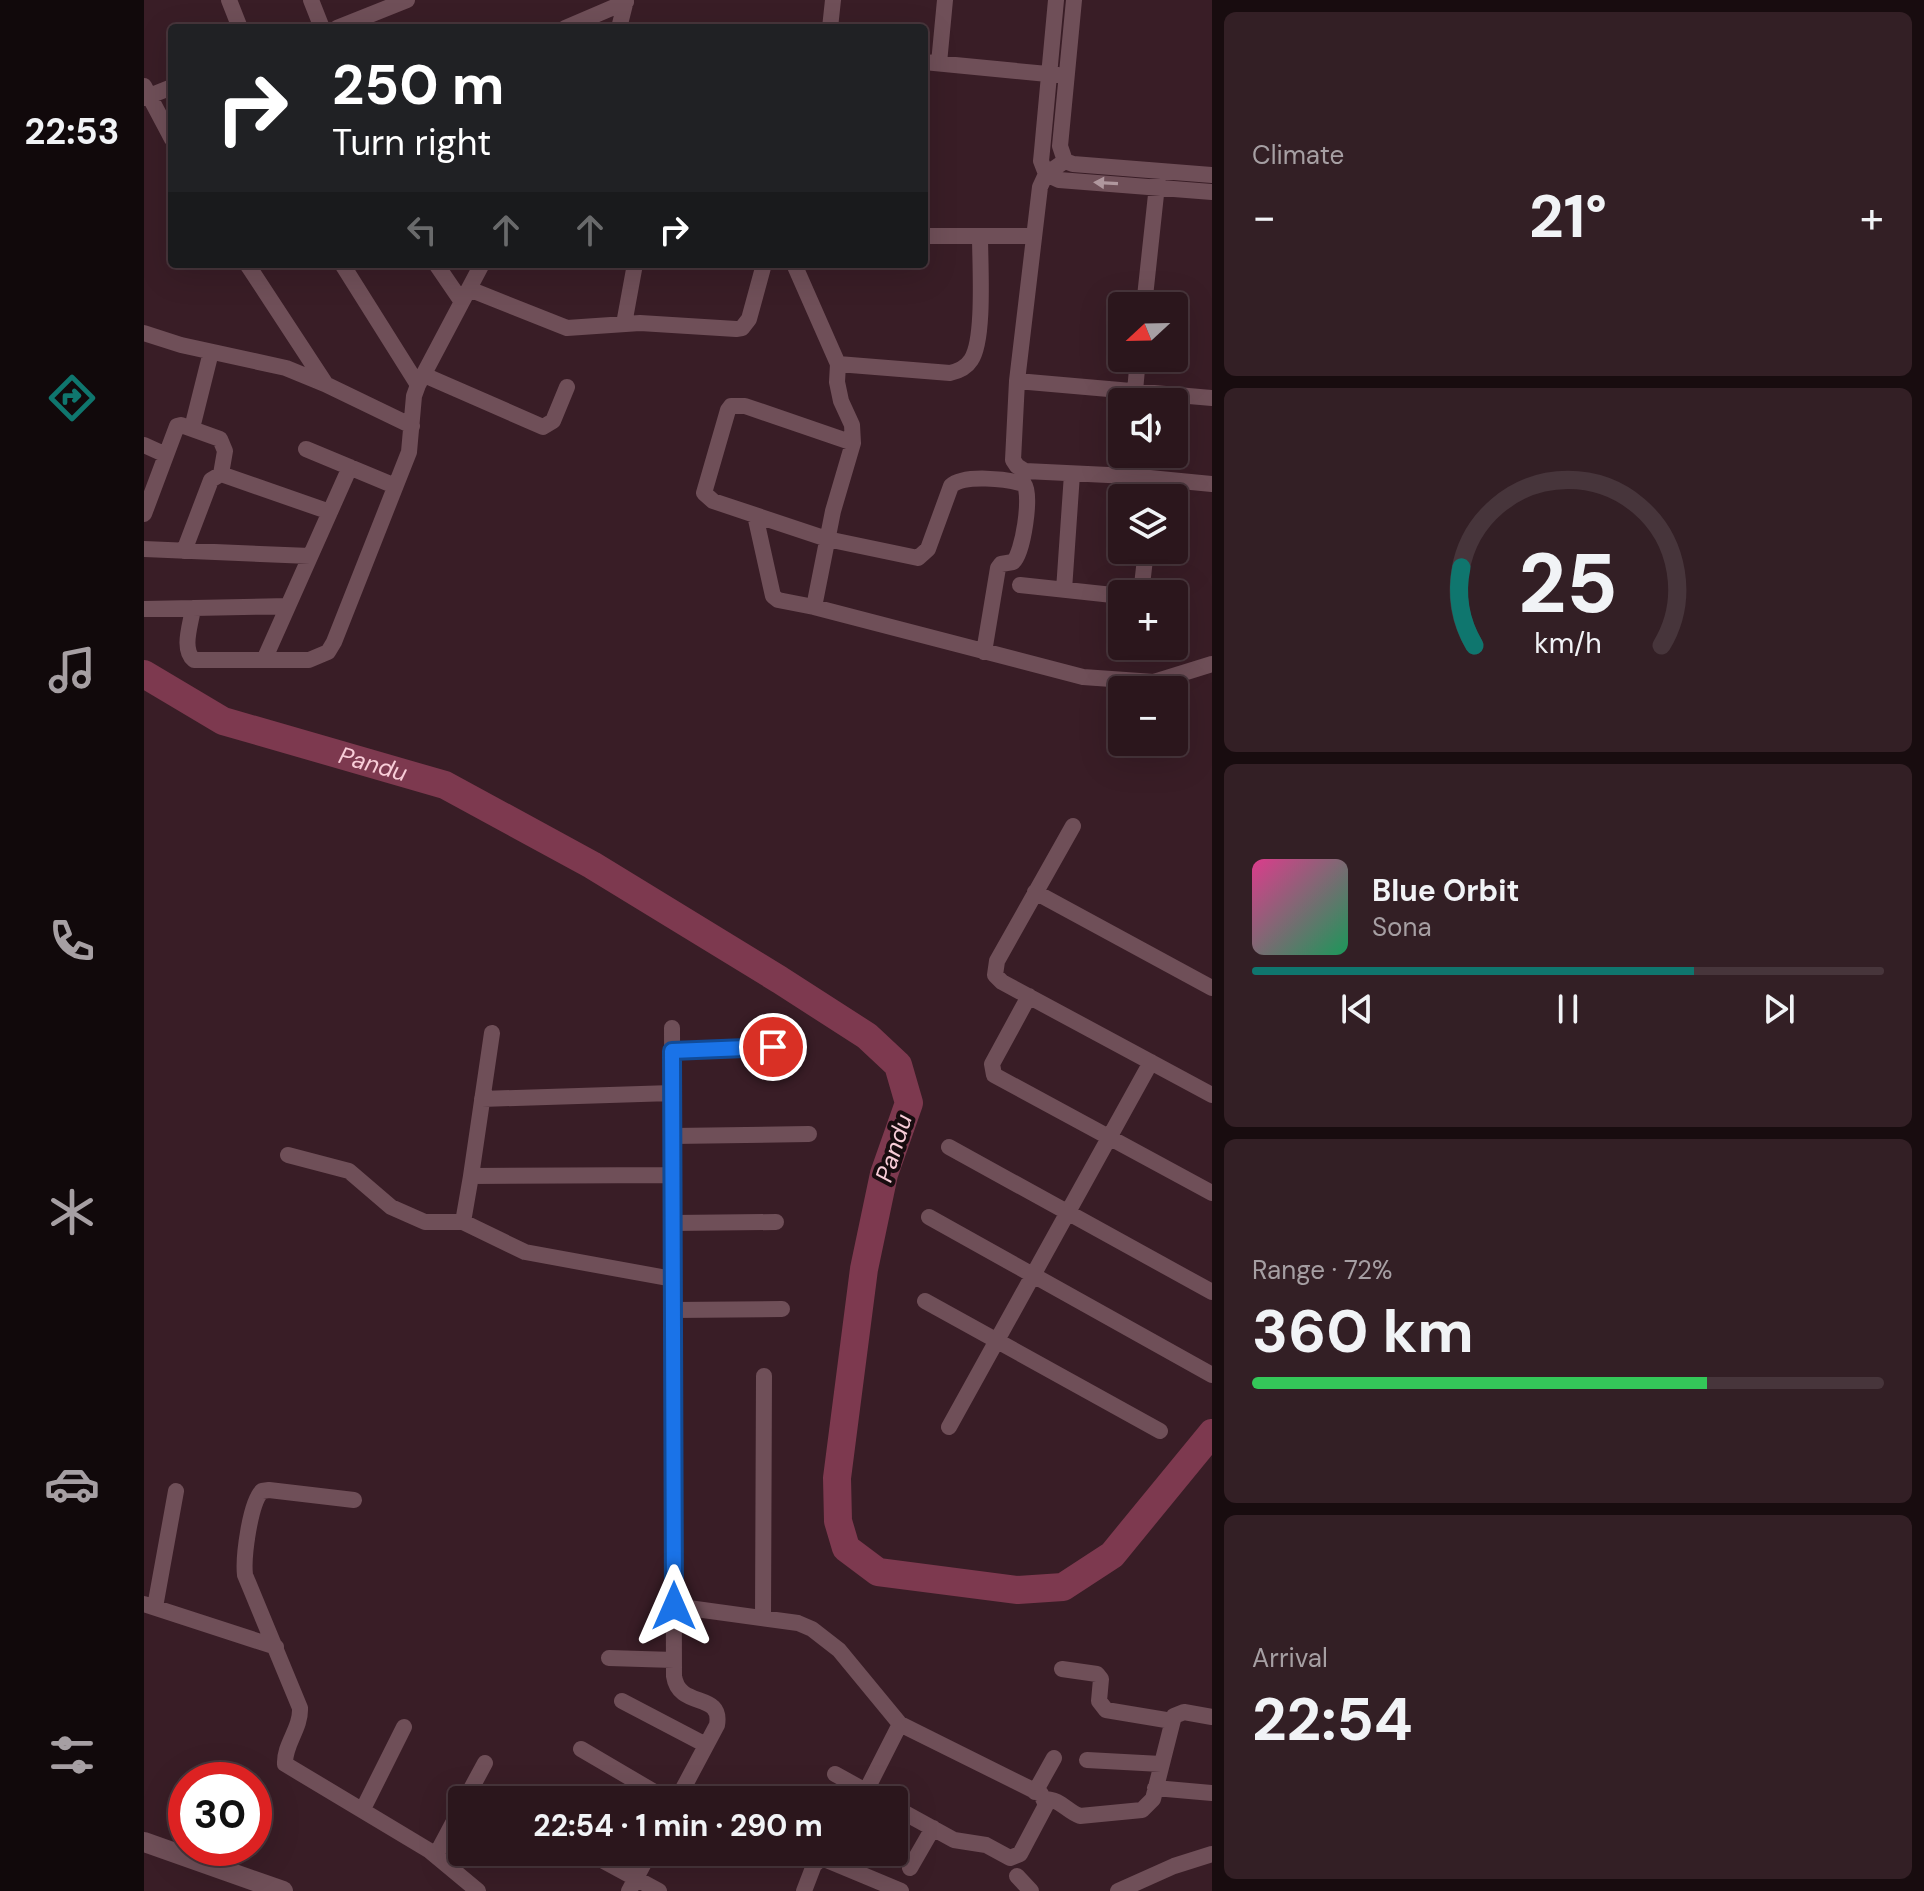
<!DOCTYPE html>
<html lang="en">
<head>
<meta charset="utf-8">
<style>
  :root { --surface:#2b161c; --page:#331f25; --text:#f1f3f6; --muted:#a69fa3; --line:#47353b; --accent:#0f766e }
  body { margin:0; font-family:"DM Sans",sans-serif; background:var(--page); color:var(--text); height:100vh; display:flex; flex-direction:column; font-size:30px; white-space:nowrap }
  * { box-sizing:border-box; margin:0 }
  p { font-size:26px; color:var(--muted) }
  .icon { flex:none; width:44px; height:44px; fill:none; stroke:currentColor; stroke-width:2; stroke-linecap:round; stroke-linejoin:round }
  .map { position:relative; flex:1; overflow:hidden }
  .sheet { display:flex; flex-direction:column; gap:12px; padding:12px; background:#180c0f; width:712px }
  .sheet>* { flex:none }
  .top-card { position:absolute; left:24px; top:24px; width:760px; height:244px; border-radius:8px; box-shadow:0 8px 32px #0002,0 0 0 2px var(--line); background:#202124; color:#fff; overflow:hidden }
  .needle { width:52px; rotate:248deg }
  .tools { position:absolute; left:964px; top:292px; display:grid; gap:16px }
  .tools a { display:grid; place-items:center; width:80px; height:80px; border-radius:8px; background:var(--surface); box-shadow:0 8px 32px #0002,0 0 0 2px var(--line); font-size:40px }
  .speed { position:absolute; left:24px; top:1762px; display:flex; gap:16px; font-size:40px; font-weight:700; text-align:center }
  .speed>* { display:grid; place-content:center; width:104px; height:104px; border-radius:50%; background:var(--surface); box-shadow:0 8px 32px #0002,0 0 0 2px var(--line); line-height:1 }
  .speed .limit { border:12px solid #d22; background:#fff; color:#111 }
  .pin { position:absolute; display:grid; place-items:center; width:68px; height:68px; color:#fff; margin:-34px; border:4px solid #fff; border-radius:50%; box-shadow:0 2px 8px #0007 }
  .me { position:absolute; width:88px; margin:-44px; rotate:0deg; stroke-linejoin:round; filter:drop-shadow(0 0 6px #0008) }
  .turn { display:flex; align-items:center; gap:28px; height:168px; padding:0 32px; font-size:36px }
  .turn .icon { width:104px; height:104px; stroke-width:2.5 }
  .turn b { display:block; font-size:56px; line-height:68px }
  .lanes { display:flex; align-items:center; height:76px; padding:0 32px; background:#0003; justify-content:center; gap:40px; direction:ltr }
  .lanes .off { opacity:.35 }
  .big { font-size:60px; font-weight:700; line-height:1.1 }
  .sheet .widget { flex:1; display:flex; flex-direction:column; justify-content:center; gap:12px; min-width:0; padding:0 28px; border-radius:12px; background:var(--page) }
  .sheet .dial { align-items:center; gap:0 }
  .dial svg { height:208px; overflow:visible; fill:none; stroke:var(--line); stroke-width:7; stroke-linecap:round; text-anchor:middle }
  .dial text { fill:var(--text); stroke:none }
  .song { display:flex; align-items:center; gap:24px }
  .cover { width:96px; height:96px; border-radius:12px; background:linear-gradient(135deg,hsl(330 70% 55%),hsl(150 70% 35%)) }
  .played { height:8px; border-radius:4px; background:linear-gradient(90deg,var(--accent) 70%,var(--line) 70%) }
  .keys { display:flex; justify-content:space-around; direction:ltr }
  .heat { display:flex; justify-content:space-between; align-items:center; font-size:44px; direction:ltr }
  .charge { height:12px; border-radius:6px; background:linear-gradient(90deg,#34c759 72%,var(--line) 0) }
  .trip { position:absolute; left:304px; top:1786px; width:460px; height:80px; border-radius:8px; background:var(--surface); box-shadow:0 8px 32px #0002,0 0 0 2px var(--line); font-weight:700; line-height:80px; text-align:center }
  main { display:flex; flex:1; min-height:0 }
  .tabs { display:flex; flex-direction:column; width:144px; justify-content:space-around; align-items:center; background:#11090b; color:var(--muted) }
  .tabs .icon { width:56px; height:56px }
  .tabs .current { color:var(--accent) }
  .tabs b { font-size:36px; color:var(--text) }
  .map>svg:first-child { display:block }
</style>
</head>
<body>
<main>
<nav class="tabs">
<b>22:53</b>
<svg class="icon current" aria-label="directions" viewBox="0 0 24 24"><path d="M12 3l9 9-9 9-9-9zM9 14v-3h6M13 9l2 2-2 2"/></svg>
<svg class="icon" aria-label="music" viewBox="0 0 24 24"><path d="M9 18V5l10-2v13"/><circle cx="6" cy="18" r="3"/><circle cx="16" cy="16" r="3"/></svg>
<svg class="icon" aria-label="phone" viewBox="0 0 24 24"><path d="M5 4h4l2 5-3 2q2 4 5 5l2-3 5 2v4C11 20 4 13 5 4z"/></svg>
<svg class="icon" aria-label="climate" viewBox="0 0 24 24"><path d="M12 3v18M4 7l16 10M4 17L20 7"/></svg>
<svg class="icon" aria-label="car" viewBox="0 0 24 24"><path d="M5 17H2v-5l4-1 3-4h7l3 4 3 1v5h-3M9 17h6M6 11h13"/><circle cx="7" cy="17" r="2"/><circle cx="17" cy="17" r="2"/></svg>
<svg class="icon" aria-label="filters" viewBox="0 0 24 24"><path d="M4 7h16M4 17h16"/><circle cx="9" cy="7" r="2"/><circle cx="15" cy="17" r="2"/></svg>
</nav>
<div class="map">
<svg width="1068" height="1891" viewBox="0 0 1068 1891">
  <rect width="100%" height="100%" fill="#391d26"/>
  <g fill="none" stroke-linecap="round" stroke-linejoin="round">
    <!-- river -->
    <path stroke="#7d394f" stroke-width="28" id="s1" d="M0,674L79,721L301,785L448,865L636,980L723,1036L754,1065L765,1103L740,1174L720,1269L693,1478L694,1521L702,1548L734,1572L874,1590L919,1587L968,1555L1068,1433"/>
    <!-- minor -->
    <path stroke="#6f4f58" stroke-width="16" d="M85,0L96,28
      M167,0L178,28
      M912,0L898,151L897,161L902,174L915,180L1068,192
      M930,0L916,146L921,161L929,164L1068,175
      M193,28L263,0
      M421,28L482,2
      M475,28L482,0
      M686,28L689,0
      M780,62L914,75
      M795,63L801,0
      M0,86L28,139
      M0,98L28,87
      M921,161L902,174L896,187L873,381L869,460L873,466L881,471L985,476L1068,484
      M780,236H890
      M103,264L181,383
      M198,264L274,385
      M292,264L318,302
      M650,264L694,364L693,382L697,401L708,425L709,443L689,511L670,607L939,677L1010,682L1068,664
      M325,289L423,328L496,323L592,329L598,328L605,319L620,264
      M1000,306L1014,176
      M480,324L491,264
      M0,333L37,345L142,368L181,384L268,426
      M694,364L806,373C815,371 822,368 827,360C841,340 836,264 836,236
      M280,375L399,427L409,421L423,387
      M873,381L1068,398
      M990,402L994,358
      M48,428L67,352
      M709,443L601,406H587L584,410L560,493L569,501L683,539L774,558L784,549L807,486C820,474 863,479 880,484C888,495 879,553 869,562L857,564L854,568L840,652
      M0,445L22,455
      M162,449L251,486
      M985,476L987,454
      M1008,498L1010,479
      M0,514L33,426L37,425L76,439L81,451L77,474
      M611,515L629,596L634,600L670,607
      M0,549L166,556
      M40,551L67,480L77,474L186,512
      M876,585L978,596
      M920,590L928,474
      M997,594L1002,550
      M1030,602H1036
      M49,608C47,624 37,649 50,660H165L184,652L190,642L265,452L270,396L274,385L338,264
      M0,609L144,606
      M120,660L206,467
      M929,826L853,961L851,975L858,982L1068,1095
      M891,892L1068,988
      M885,996L848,1064L850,1075L1068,1193
      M528,1028L530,1676C535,1710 579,1691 573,1725L533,1800
      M348,1033L327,1176L529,1175
      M528,1051L629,1047
      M338,1099L528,1093
      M529,1136L665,1134
      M805,1147L1068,1292
      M144,1155L205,1171L247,1207L281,1222H319
      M327,1176L319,1222L381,1252L529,1279
      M785,1217L1068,1375
      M529,1223L632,1222
      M781,1301L1016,1431
      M529,1310L638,1309
      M805,1427L1007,1062
      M210,1500L125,1490L118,1491C106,1503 99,1557 101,1575L156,1708C157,1729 140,1744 141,1764L286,1851L334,1891
      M0,1604L132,1647
      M530,1606L654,1623L668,1629L695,1650L756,1724L897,1794L902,1805L876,1854L866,1858L842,1845L810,1840L750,1807
      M11,1607L32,1491
      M619,1618L620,1376
      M465,1658L530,1660
      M918,1669L953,1674L957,1679L955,1701L962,1710L1028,1721
      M478,1701L562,1745
      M437,1749L524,1800
      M943,1760L1017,1764
      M691,1774L738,1800
      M1011,1788L1068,1793
      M722,1791L756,1724
      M891,1792L910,1758
      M900,1799C917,1799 922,1811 936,1816L998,1810L1009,1799L1030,1716L1040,1712L1068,1717
      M321,1800L341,1763
      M219,1809L260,1727
      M443,1852L515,1891
      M292,1855L318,1806
      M766,1868L789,1828
      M873,1876L887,1891
      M485,1891L506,1852
      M660,1891L670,1865L678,1858L757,1891
      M974,1891L1030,1866L1068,1854"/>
    <!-- tertiary -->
    <path stroke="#6f4f58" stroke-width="20" d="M0,1842L139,1891"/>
  </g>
  <!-- one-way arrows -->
  <defs><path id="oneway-solid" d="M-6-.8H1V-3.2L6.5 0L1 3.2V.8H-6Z" transform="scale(2)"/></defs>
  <use fill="#b0979e" href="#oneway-solid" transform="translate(962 183) rotate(-177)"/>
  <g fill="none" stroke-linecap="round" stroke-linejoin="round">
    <defs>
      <path id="route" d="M530,1606L528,1051L629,1047"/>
    </defs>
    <!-- route casing -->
    <use href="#route" stroke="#114b97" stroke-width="20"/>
    <!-- route -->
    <use href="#route" stroke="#1a73e8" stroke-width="14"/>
  </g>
  <g text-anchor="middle" stroke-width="8" stroke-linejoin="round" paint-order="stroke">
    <!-- water labels -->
    <g font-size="24" font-style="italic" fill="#f8cdd8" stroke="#180c0f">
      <text dy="8" stroke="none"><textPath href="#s1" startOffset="248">Pandu</textPath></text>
      <text transform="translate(750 1148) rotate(-72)" y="8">Pandu</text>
    </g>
  </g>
</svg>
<div class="tools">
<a><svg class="needle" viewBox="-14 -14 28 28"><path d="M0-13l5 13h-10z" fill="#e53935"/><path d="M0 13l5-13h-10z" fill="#a69fa3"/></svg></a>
<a><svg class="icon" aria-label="sound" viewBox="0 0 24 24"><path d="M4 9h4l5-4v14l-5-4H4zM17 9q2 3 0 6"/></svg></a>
<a><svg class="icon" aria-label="layers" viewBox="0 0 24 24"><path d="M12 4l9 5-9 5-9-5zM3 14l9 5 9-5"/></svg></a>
<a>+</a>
<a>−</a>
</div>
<div class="speed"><div class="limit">30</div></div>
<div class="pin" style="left:629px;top:1047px;background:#d93025"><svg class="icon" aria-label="arrive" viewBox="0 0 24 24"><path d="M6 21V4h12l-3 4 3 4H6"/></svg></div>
<svg class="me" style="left:530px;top:1606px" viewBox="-20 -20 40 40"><path d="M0-17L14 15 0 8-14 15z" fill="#1a73e8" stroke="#fff" stroke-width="4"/></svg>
<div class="trip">22:54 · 1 min · 290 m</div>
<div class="top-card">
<div class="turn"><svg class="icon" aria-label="right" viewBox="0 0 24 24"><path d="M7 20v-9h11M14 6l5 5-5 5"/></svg><div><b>250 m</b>Turn right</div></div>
<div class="lanes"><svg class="icon off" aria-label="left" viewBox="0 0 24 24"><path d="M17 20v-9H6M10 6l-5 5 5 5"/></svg><svg class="icon off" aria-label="ahead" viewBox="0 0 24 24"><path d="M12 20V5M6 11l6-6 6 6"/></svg><svg class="icon off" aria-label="ahead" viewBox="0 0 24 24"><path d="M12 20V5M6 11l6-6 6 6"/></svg><svg class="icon" aria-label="right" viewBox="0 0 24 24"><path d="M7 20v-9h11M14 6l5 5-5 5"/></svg></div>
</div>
</div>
<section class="sheet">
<div class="widget"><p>Climate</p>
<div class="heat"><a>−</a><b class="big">21°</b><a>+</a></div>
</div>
<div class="widget dial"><svg viewBox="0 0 100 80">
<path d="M14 69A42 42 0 1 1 86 69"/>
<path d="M14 69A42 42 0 0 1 9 39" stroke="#0f766e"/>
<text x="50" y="56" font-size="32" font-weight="700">25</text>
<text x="50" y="72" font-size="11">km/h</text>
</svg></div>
<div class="widget">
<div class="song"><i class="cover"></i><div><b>Blue Orbit</b><p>Sona</p></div></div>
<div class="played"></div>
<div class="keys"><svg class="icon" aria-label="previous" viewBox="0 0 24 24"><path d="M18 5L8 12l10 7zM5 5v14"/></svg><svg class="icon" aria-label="pause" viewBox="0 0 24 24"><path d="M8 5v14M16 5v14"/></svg><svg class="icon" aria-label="next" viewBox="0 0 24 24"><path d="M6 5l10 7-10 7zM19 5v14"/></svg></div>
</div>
<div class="widget"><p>Range · 72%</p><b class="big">360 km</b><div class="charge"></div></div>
<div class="widget"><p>Arrival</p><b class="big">22:54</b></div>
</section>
</main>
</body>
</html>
